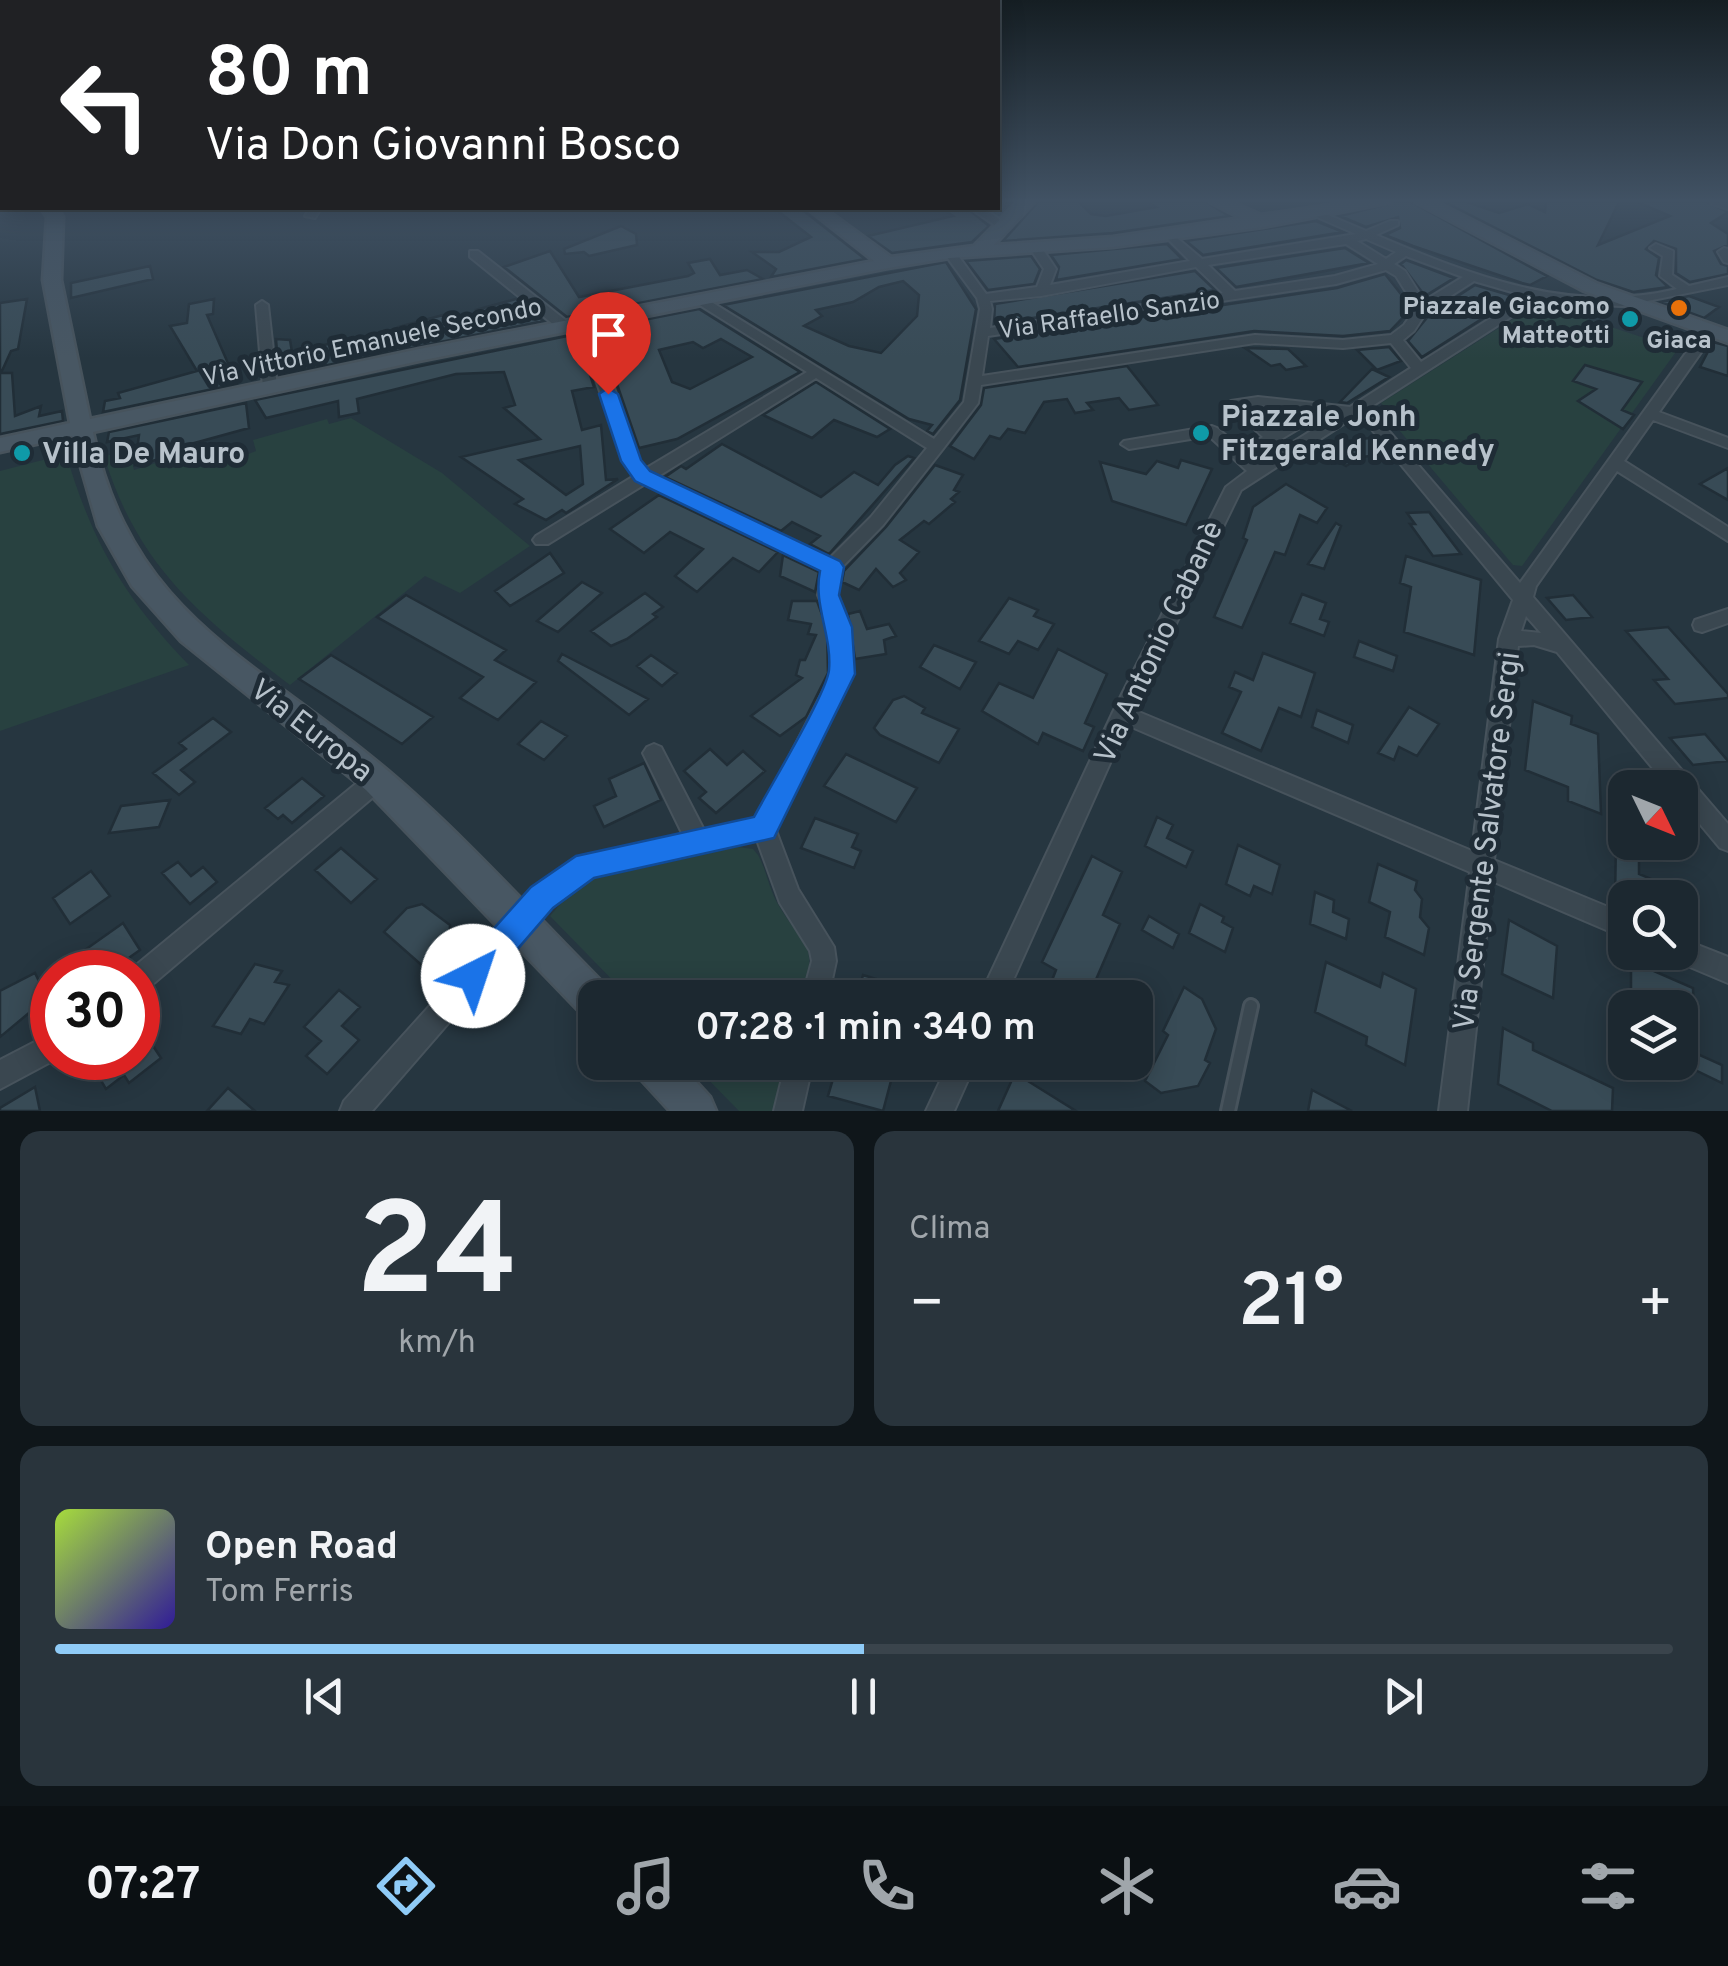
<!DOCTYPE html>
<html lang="it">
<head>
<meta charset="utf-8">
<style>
  :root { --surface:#1c2830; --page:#29343c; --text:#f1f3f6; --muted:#a0a6ab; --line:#3a444c; --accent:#8fcbf7 }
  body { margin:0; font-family:Overpass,sans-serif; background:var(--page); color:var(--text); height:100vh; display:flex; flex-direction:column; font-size:38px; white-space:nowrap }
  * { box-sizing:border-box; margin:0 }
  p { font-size:32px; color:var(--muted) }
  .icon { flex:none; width:55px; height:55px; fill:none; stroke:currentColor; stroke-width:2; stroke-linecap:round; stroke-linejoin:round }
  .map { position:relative; height:1111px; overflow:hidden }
  .sheet { display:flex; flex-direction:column; gap:20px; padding:20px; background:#0f161a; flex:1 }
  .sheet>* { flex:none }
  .hud { position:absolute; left:0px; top:0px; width:1000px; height:210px; box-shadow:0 5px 25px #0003,0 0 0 2px var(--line); background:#202124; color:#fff; overflow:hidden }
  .needle { width:65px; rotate:133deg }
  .buttons { position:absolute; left:1608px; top:770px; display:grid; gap:20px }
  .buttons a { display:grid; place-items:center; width:90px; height:90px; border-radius:20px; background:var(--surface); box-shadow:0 5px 25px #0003,0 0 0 2px var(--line); font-size:50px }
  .speed { position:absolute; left:30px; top:950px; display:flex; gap:20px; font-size:50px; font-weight:700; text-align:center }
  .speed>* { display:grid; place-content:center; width:130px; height:130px; border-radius:50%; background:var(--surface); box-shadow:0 5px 25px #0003,0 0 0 2px var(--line); line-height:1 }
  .speed .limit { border:15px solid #d22; background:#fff; color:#111 }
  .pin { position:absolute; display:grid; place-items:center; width:85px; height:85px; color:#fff; margin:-102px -42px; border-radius:50% 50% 50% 0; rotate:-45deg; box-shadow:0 0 10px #0007 }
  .pin .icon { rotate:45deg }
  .me { position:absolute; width:110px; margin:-55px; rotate:41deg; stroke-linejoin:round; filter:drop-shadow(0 0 8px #0008) }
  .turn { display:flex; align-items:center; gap:35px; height:210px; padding:0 40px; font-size:45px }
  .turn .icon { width:130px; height:130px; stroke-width:2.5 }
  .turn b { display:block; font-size:70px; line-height:85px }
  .big { font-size:75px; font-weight:600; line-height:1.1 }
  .sheet .tile { flex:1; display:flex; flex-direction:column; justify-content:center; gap:15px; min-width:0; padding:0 35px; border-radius:20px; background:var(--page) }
  .sheet .dial { align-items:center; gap:0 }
  .dial b { font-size:130px; line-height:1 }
  .song { display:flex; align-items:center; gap:30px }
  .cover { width:120px; height:120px; border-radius:15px; background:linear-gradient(135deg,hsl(80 70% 55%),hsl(250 70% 35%)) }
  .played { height:10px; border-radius:5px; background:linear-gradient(90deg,var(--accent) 50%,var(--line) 50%) }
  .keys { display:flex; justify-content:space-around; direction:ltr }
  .heat { display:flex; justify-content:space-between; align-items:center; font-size:55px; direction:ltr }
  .sheet .tiles { flex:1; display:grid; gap:20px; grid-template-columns:1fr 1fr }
  .tile:last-child { grid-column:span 2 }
  .trip { position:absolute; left:578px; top:980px; width:575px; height:100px; border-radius:20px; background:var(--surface); box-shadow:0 5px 25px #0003,0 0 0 2px var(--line); font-weight:600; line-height:100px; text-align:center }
  .tab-bar { display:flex; height:160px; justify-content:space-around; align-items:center; background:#0b1013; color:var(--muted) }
  .tab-bar .icon { width:70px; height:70px }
  .tab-bar .selected { color:var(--accent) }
  .tab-bar b { font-size:45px; color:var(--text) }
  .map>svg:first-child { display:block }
</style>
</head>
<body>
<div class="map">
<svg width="1728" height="1111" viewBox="0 0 1728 1111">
  <rect width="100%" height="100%" fill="#263640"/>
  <!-- green -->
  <path fill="#284140" d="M1538,303L1678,349L1522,566L1513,565L1383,411L1387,409L1381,403Z
    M351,418L442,473L530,546L460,593L425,576L290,685C201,617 138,567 104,456L129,451L134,470L221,442L228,462L256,451L253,440L327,419L329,424Z
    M66,454C92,542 125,599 189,665L0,731V471Z
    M738,847L753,849L758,855C767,871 769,890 779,906C805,949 818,940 803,997H629L550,916L570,893L594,879Z
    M692,1063H787L774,1111H739Z"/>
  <!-- building -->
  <path fill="#384b56" stroke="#212e37" stroke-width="2.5" fill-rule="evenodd" d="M1038,202H1079L1091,214L1106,216L1156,207L1148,202H1206L1229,216L1113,233L1003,241Z
    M1396,202H1411L1547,276L1530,285L1522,283L1413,246L1385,235L1400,228L1398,217L1366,227L1340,216Z
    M1445,202H1467L1499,213L1528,204L1545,212L1546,202H1619L1598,245L1670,216L1637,202H1707L1728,212L1711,223L1728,234V245L1714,251L1721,264L1728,266V274L1690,282L1676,273V249L1654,241L1646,249L1659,258L1656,275L1668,287L1633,292L1597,280Z
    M774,208H800L865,259L771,277L776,269L752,252H779L811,237Z
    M941,208H967L989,226L972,242L892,253L868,236L953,216Z
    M1316,221L1343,232L1203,255L1186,241Z
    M621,226L636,234L637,245L589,256L584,252L565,254L564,249Z
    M1167,244L1182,259L1056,280L1059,267L1051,255Z
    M1345,248L1369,263L1236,287L1216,268Z
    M550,251L579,297L688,276L694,273L688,263L710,259L720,275L747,270L763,279L567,317L504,267Z
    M1031,256L1040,269L1034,284L988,290L966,261Z
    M1406,260L1454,278L1425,296L1401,264Z
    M946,262L976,309L960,400L933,434L927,431L932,425L909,419L723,305ZM903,281L919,295L917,316L881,353L849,346L804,326L822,316L816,310L853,302L879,287Z
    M150,266L153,279L71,298V283Z
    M1195,271L1215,290L994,324L995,304Z
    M1385,274L1412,308L1390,331L1343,336L1254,331L1018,367L994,339L1337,288Z
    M1475,285L1516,297L1422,357L1408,341L1430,314Z
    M1689,296L1719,307L1704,318L1661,302Z
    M27,299L18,349L11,351L1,373H12L15,416L41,406L39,416L62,411L63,421L0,434V303Z
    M214,299L213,314L207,315L237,384L103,412L105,401L120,398L118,393L197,371L170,326L187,323L189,304Z
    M516,299L543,321L279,375L276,339L290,340L292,352L333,343L337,354L402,340L398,327L443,315L446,320L477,314L476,310Z
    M699,309L800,372L677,439L639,448L598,329ZM721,339L752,357L690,389L672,382L659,350L693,342L703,348Z
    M577,334L594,387L572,391L582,430L601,425L606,480L618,479L566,513L562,510L546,520L515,504L523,499L461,457L540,439L504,408L515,405L504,372L456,374L357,399L359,413L339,417L338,401L266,418L255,400ZM580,446L583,484L566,495L519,460Z
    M1713,342L1728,346V376L1700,367Z
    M1389,347L1401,361L1377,370L1357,350Z
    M1245,348L1288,349L1306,366L1286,370L1280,364L1271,366Z
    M1585,365L1642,382L1622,410L1634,415L1623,429L1578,401L1596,389L1573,381Z
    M1127,366L1158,405L1129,410L1119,398L1087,403L1093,410L1075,413L1067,399L1044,402L1025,433L1008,429L1000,439L990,436L974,459L950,446L981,405L984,388Z
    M1372,369L1389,377L1347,403L1340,402Z
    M816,382L890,429L877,437L834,420L812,438L763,415Z
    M246,403L249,428L169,450L170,455L160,459L135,465L139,435L107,442L109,432Z
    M1369,438L1383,455L1360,457L1346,466L1323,453L1340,442Z
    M722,444L821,497L854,472L878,485L895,465L908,456L914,458L829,554L810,544L820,536L792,522L781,531L665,477L681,466L686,469Z
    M1181,460L1212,469L1186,525L1112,501L1100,462L1146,474L1157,461L1178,468Z
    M935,465L963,475L954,490L959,492L951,499L955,502L929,524L924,521L900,540L919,552L900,573L906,580L893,587L876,569L859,590L842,582L844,571L886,527Z
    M1728,468V500L1700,484Z
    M1286,484L1327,508L1317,523L1300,515L1285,555L1275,552L1242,628L1214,617L1247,540L1243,538L1253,507Z
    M659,495L778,552L759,572L733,558L697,592L675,576L703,549L670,532L644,553L610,529Z
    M1429,512L1461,554L1433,556L1410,524H1415L1407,513Z
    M1336,523L1341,526L1324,569L1308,564Z
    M550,553L564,573L510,606L495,591Z
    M783,555L819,572L815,592L780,576Z
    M1406,556L1481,580L1474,655L1404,632L1411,587L1400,583Z
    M582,582L602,593L558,632L537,621Z
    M645,593L663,607L653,614L657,617L627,639L611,646L591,631Z
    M1302,594L1326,603L1320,619L1329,622L1324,636L1290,623Z
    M406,595L506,650L495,660L536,682L498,720L460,698L483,677L377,617Z
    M1573,595L1592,617L1566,620L1547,598Z
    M1009,598L1038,610L1034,616L1054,624L1038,650L1018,641L1009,654L979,641Z
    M792,601H817L827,628L828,673L806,717L780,736L751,716L802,678L796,675L800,660H805L816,635L808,634L811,624L788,620Z
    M860,611L867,629L889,624L896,636L884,640L886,654L855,659L848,614Z
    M1668,627L1728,694V698L1675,704L1654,680L1668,679L1626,631Z
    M1359,641L1397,656L1393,671L1354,657Z
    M934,645L976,662L960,689L920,667Z
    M1058,649L1107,674L1085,723L1094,727L1083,751L1043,733L1038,744L982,711L999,683L1033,698Z
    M1263,653L1315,673L1301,717L1279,708L1261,751L1222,733L1241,692L1229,687L1235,672L1253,680Z
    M562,654L595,671L648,699L629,715L558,661Z
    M331,655L433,717L402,744L299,679Z
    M651,655L677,673L662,686L637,666Z
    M904,696L925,708L922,713L959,729L939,763L880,735L874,728L893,700Z
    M1533,701L1572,716L1571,724L1598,734L1601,814L1568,801V787L1525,770Z
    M1409,707L1439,724L1417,756L1399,747L1394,760L1378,753Z
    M1317,710L1353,725L1348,743L1312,727Z
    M213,718L231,732L181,770L195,782L179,795L153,773L186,749L179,743Z
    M541,721L567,736L544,760L518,744Z
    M1705,734L1728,761L1693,765L1670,738Z
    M710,749L727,765L743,751L765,771L716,813L699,798L706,792L684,771Z
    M846,754L917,788L896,822L824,786Z
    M644,763L661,800L604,827L594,806L616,796L609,779Z
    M302,778L324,796L292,823L283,815L278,819L265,808Z
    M170,800L159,827L109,833L121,806Z
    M1157,817L1173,825L1167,838L1193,851L1186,867L1145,846Z
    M815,818L858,834L852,847L861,851L854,868L801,848Z
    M1616,842H1632V851L1639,854V874L1663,884V898H1615Z
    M1238,845L1280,865L1272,894L1254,886L1250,896L1226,884Z
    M341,848L377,879L351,903L315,870Z
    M1092,856L1122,872L1103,915L1120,924L1088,998H1045L1056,970L1042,962Z
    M178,862L191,876L203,867L217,882L190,904L162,873Z
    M1378,864L1417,881L1415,890L1422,899L1420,917L1429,928L1424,955L1385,937L1390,912L1369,902Z
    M91,871L110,896L70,924L53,898Z
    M1315,892L1334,900L1333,912L1349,919L1346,939L1310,924Z
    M422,904L450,925L449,944L426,969L384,932L407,908Z
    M1200,904L1224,917L1222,922L1233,928L1225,952L1189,933Z
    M1149,916L1179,934L1173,948L1142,930Z
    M1509,920L1557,946L1553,998L1502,974Z
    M123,923L140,950L109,972H94L82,952Z
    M1631,961L1693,988L1695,1053L1722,1065V1083L1689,1067V1055L1680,1051V1008H1631Z
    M1326,962L1380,987L1383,973L1416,989L1405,1065L1366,1045L1367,1037L1315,1012Z
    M255,964L282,971L275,982L289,985L264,1024L250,1019L241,1034L213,1026Z
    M35,973L47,998L0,1037V991Z
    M863,975L925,994L924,998H857Z
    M1184,987L1202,999L1216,1029L1205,1060L1210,1063L1198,1086L1161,1093L1145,1081L1168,1035L1163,1031Z
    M339,990L360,1007L342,1026L359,1040L327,1074L306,1056L321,1041L304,1027Z
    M1612,999H1625V1054L1610,1047Z
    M138,1023L161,1058L129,1083L124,1075L106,1089L91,1063L99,1058H138Z
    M1503,1028L1533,1043V1050L1613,1088L1612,1111H1552L1498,1084Z
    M838,1062H896L883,1111L828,1096Z
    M1015,1073L1076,1111H998Z
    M35,1087L40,1111H0V1108Z
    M228,1088L255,1111H207Z
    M1312,1090L1352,1111H1308Z"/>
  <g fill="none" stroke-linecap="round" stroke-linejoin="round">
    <defs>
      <path id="lane" d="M1228,1111L1251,1006"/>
      <path id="street" d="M1711,202H1728V209L1712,204Z
        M310,208H321L315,218L305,216Z
        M970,208H983L1009,226L999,228Z
        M1321,212L1366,231L1390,221H1398V225L1376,235C1470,275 1569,315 1677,289L1660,276L1663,256L1650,248L1656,244L1673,251L1672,275L1689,286L1728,277V285L1622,306L1570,304L1539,299L1369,408L1520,583L1704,328H1714L1716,331L1659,412L1728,438V448L1653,420L1624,461L1728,527V541L1617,471L1536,586L1533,597L1728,824V851L1720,848L1680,800V788H1669L1557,652L1534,645L1518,646L1494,860L1625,914V938L1492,881L1467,1111H1439L1470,872L1127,725L1005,998H979L1112,714L1226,487L1247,471L1209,436L1129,449L1121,444L1124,441L1212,426L1217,428L1242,449L1263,437L1231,407V401L1258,397L1350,407L1411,368L1391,343L1343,348L1255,343L981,385L978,403L942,450L883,525L840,569L836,595L849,627L852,674L775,828L798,889L834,947L836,961L828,998H802L812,961L810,951L780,903L757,840L592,876L550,906L372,1111H340L344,1101L534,890L587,855L683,835L643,753L647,747L654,744L661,747L704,830L757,819L832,674L831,627L818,595L823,570L645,484L548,544H536L533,540L536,536L634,476L623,461L577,322L579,319L584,318L591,322L639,460L645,469L807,372L695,302L694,299L700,295L934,439L964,402L980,309L977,298L944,253L946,250H954L986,294L1037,287L1044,269L1029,247L1035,243L1039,244L1056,269L1050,285L1190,261L1164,235L1170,232L1202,259L1356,234L1317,217V213ZM1366,239L1396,252L1386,259L1357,241ZM1346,244L1378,264L1335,276L1235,291L1208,265ZM1406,256L1463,277L1424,301L1405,271L1394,264ZM1196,267L1223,293L990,328L992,309L990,301L1041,296ZM1386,270L1396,276L1416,308L1404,325L1391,335L1343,340L1255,335L982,376L988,336L1336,284ZM1474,281L1526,296L1421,362L1403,340L1414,331L1427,311ZM816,378L927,448L871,517L830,558L657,477ZM1258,405L1308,411L1275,430L1248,407ZM1325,413L1338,414L1258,464L1251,457ZM1359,414L1513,600L1499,639L1472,851L1134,710L1241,490ZM1526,616L1541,633L1521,631Z
        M1724,248L1728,249V263L1724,262L1718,252Z
        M470,251H478L569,323V329H559L470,257Z
        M262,301L268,305L277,387L270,391L263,387L256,305Z
        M1728,609V623L1702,632L1695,630L1693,625L1695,620Z
        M377,771L385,773L388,780L385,787L147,989L138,992V972L129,971L369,773Z
        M1680,938L1728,957V983L1671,959L1669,952H1680Z
        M52,1033V1058H58L0,1089V1060Z
        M786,1062H813L802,1111H774Z
        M949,1062H976L954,1111H926Z"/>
      <path id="secondary" d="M1017,202H1034L994,245L1113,237L1241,218L1210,202H1232L1261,215L1350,202H1392L1263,227L1113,247L950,258L888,268L419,361L93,432C132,618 256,658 387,770C463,834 537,917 608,988L612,998H595V1019L582,1014L366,790L181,641L132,586L98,526L72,436L0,452V438L70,423L43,280L47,217L41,208H57L63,217L61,280L90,419L419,349L874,261L807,208H824L891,257L974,246Z
        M1415,202H1436L1596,283L1728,330V343L1584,291Z
        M633,1062H678L710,1097L716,1111H670L638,1076Z"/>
    </defs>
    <!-- lane casing -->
    <use href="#lane" stroke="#47535c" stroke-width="18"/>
    <!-- street casing -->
    <use href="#street" stroke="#47535c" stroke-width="4"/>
    <!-- secondary casing -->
    <use href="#secondary" stroke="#47535c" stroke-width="5"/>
    <!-- lane -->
    <use href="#lane" stroke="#3a4750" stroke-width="12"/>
    <!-- street -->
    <use href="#street" fill="#3a4750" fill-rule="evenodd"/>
    <!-- secondary -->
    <use href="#secondary" fill="#485763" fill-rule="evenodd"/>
  </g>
  <!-- sky -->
  <linearGradient id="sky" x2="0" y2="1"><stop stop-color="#151e23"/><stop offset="0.56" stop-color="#415264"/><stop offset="1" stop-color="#415264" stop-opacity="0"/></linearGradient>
  <rect width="1728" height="358" fill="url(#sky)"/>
  <!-- route -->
  <path fill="#1a73e8" stroke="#114b97" stroke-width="2.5" d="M608,388L618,394L641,460L650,471L840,561L844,567L839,595L852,627L855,674L774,838L594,878L553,908L485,987L473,992L462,987L457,976L462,964L531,887L576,856L754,817C768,790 827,693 829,670C832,635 813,605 820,571L635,481L621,461L599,394Z"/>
  <!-- markers -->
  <circle fill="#e8710a" stroke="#1f2c36" stroke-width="4" cx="1679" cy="308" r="10"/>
  <g fill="#0f9aa8" stroke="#1f2c36" stroke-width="4">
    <circle cx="1630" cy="319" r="10"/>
    <circle cx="1201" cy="433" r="10"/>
    <circle cx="22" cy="453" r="10"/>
  </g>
  <g text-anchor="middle" stroke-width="10" stroke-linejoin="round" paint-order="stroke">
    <!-- far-poi labels -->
    <g font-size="25" font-weight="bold" fill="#b7c2cb" stroke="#1f2c36" text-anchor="end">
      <text x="1610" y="314">Piazzale Giacomo<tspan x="1610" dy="29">Matteotti</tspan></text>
      <text x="1679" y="348" text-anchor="middle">Giaca</text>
    </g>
    <!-- far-street labels -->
    <g font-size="25" fill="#b7c2cb" stroke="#1f2c36">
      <text transform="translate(1109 314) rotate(-8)" y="9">Via Raffaello Sanzio</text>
      <text transform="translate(372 341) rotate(-12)" y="9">Via Vittorio Emanuele Secondo</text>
    </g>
    <!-- poi labels -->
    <g font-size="30" font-weight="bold" fill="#b7c2cb" stroke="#1f2c36" text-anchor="start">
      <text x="1221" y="426">Piazzale Jonh<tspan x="1221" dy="34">Fitzgerald Kennedy</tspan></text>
      <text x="42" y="463">Villa De Mauro</text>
    </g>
    <!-- street labels -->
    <g font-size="30" fill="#b7c2cb" stroke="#1f2c36">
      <text transform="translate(1158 642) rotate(-65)" y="10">Via Antonio Cabanè</text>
      <text transform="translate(312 730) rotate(38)" y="10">Via Europa</text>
      <text transform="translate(1486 841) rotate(-83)" y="10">Via Sergente Salvatore Sergi</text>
    </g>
  </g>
</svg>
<div class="buttons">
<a><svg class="needle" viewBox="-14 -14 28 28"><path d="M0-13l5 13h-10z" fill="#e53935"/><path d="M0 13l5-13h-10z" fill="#a0a6ab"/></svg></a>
<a><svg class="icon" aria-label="search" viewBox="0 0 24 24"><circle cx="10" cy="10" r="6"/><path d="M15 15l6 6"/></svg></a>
<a><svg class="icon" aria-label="layers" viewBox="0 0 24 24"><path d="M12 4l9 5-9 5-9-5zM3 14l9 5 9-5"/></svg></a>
</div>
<div class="speed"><div class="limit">30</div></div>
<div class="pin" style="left:608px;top:394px;background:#d93025"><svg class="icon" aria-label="arrive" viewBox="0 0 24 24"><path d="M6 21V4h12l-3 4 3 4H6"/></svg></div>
<svg class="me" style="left:473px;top:976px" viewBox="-20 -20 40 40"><circle r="19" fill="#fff"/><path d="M0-13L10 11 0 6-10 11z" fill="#1a73e8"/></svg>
<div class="trip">07:28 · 1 min · 340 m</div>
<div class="hud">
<div class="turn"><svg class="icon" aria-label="left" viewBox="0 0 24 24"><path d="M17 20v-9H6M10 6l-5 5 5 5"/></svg><div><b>80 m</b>Via Don Giovanni Bosco</div></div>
</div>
</div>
<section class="sheet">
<div class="tiles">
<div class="tile dial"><b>24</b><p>km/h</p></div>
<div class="tile"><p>Clima</p>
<div class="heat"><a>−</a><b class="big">21°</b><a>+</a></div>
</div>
<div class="tile">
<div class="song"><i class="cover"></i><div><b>Open Road</b><p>Tom Ferris</p></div></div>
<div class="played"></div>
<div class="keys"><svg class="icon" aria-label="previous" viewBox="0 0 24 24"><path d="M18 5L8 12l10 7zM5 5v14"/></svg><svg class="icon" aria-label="pause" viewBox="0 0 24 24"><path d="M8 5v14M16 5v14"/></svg><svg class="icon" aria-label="next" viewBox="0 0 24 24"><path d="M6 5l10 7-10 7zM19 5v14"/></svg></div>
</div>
</div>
</section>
<nav class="tab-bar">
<b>07:27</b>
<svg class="icon selected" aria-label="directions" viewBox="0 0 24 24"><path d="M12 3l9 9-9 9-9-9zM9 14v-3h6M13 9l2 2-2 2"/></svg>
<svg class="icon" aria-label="music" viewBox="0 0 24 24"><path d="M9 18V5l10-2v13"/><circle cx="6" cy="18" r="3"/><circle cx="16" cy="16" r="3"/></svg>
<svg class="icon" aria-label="phone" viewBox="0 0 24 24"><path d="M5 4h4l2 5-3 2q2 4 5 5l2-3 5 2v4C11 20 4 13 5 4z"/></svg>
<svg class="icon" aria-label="climate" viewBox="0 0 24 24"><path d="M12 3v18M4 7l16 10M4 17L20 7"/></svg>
<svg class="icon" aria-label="car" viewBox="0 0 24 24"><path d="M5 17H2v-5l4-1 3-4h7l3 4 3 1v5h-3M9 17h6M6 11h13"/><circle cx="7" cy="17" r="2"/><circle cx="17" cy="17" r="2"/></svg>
<svg class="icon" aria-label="filters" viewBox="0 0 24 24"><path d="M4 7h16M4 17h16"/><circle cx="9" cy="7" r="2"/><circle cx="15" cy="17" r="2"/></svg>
</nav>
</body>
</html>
